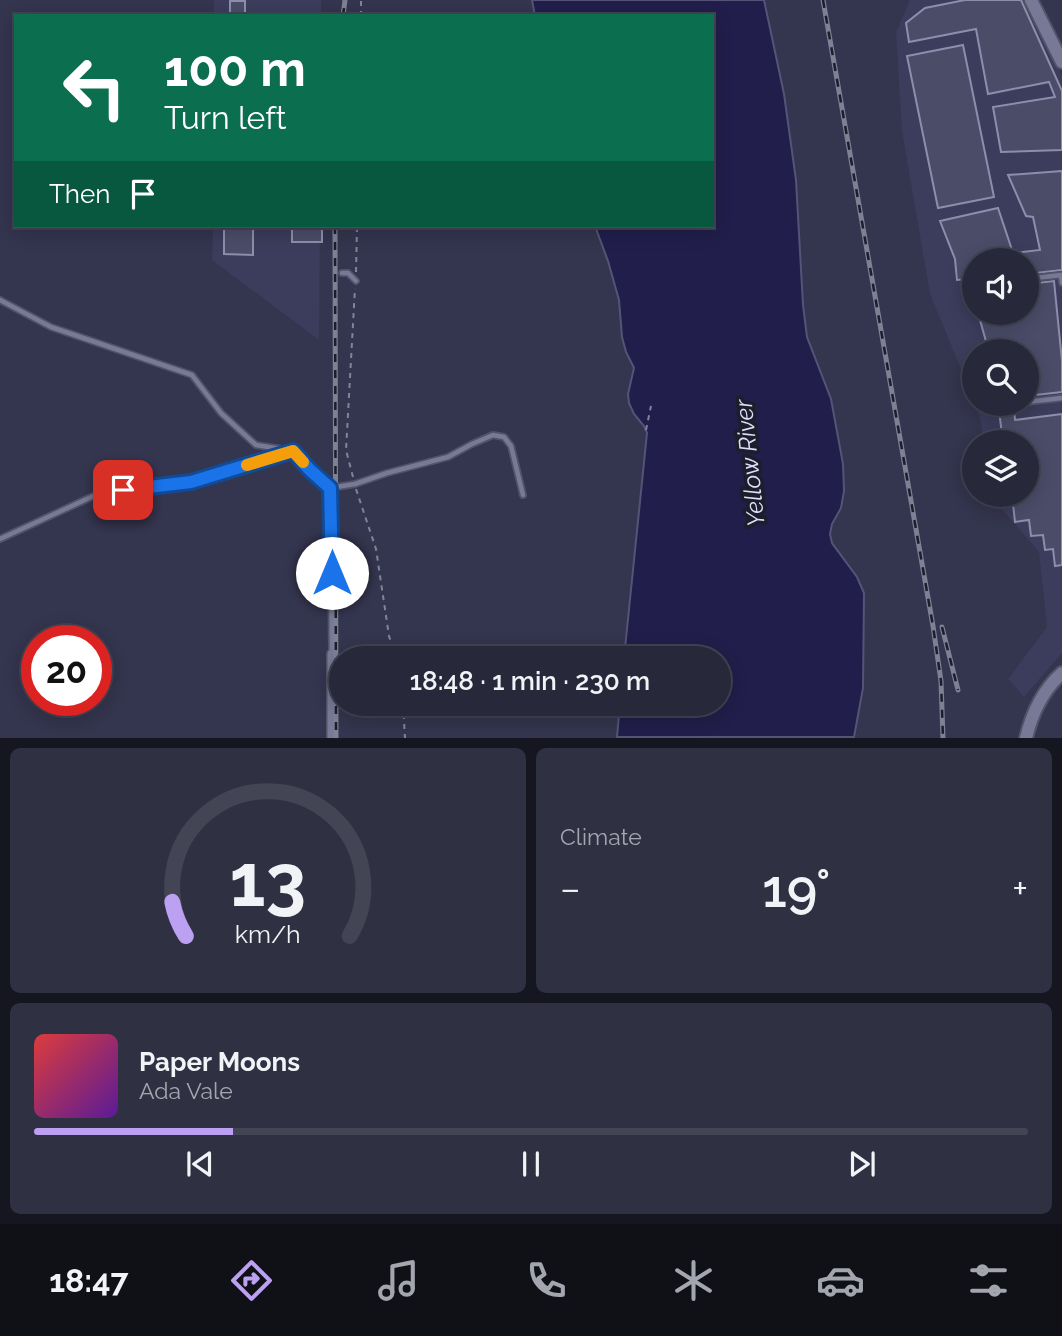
<!DOCTYPE html>
<html lang="en">
<head>
<meta charset="utf-8">
<style>
  :root { --surface:#27283a; --page:#2f3042; --text:#f1f3f6; --muted:#a4a6af; --line:#434454; --accent:#bca0f2 }
  body { margin:0; font-family:Raleway,sans-serif; background:var(--page); color:var(--text); height:100vh; display:flex; flex-direction:column; font-size:26px; white-space:nowrap }
  * { box-sizing:border-box; margin:0 }
  p { font-size:23px; color:var(--muted) }
  .icon { flex:none; width:38px; height:38px; fill:none; stroke:currentColor; stroke-width:2; stroke-linecap:round; stroke-linejoin:round }
  .map { position:relative; height:738px; overflow:hidden }
  .panel { display:flex; flex-direction:column; gap:10px; padding:10px; background:#151620; flex:1 }
  .panel>* { flex:none }
  .banner { position:absolute; left:14px; top:14px; width:700px; height:214px; border-radius:0px; box-shadow:0 4px 18px #0003,0 0 0 2px var(--line); background:#0b6e4f; color:#fff; overflow:hidden }
  .controls { position:absolute; left:962px; top:248px; display:grid; gap:14px }
  .controls a { display:grid; place-items:center; width:77px; height:77px; border-radius:50%; background:var(--surface); box-shadow:0 4px 18px #0003,0 0 0 2px var(--line); font-size:35px }
  .speed { position:absolute; left:21px; top:625px; display:flex; gap:14px; font-size:35px; font-weight:700; text-align:center }
  .speed>* { display:grid; place-content:center; width:91px; height:91px; border-radius:50%; background:var(--surface); box-shadow:0 4px 18px #0003,0 0 0 2px var(--line); line-height:1 }
  .speed .limit { border:10px solid #d22; background:#fff; color:#111 }
  .pin { position:absolute; display:grid; place-items:center; width:60px; height:60px; color:#fff; margin:-30px; border-radius:14px; box-shadow:0 4px 10px #0006 }
  .me { position:absolute; width:77px; margin:-38px; rotate:0deg; stroke-linejoin:round; filter:drop-shadow(0 0 5px #0008) }
  .turn { display:flex; align-items:center; gap:24px; height:147px; padding:0 35px; font-size:32px }
  .turn .icon { width:91px; height:91px; stroke-width:2.5 }
  .turn b { display:block; font-size:49px; line-height:60px }
  .then { display:flex; align-items:center; height:66px; padding:0 35px; background:#0003; gap:14px; font-size:26px }
  .big { font-size:52px; font-weight:600; line-height:1.1 }
  .panel .tile { flex:1; display:flex; flex-direction:column; justify-content:center; gap:10px; min-width:0; padding:0 24px; border-radius:10px; background:var(--page) }
  .panel .dial { align-items:center; gap:0 }
  .dial svg { height:182px; overflow:visible; fill:none; stroke:var(--line); stroke-width:7; stroke-linecap:round; text-anchor:middle }
  .dial text { fill:var(--text); stroke:none }
  .song { display:flex; align-items:center; gap:21px }
  .cover { width:84px; height:84px; border-radius:10px; background:linear-gradient(135deg,hsl(0 70% 55%),hsl(270 70% 35%)) }
  .played { height:7px; border-radius:4px; background:linear-gradient(90deg,var(--accent) 20%,var(--line) 20%) }
  .keys { display:flex; justify-content:space-around; direction:ltr }
  .heat { display:flex; justify-content:space-between; align-items:center; font-size:38px; direction:ltr }
  .panel .tiles { flex:1; display:grid; gap:10px; grid-template-columns:1fr 1fr }
  .tile:last-child { grid-column:span 2 }
  .trip { position:absolute; left:329px; top:646px; width:402px; height:70px; border-radius:35px; background:var(--surface); box-shadow:0 4px 18px #0003,0 0 0 2px var(--line); font-weight:600; line-height:70px; text-align:center }
  .dock { display:flex; height:112px; justify-content:space-around; align-items:center; background:#101017; color:var(--muted) }
  .dock .icon { width:49px; height:49px }
  .dock .selected { color:var(--accent) }
  .dock b { font-size:32px; color:var(--text) }
  .map>svg:first-child { display:block }
</style>
</head>
<body>
<div class="map">
<svg width="1062" height="738" viewBox="0 0 1062 738">
  <rect width="100%" height="100%" fill="#34354e"/>
  <!-- built -->
  <path fill="#3c3c5c" fill-rule="evenodd" d="M214,0H321V16H214Z
    M910,0H1028L1062,76V653L1024,697L1008,679L1047,627L1039,552L993,499L992,495H1027V443H984L980,417L975,404H1027V352H975V403L930,294L902,131L896,32ZM975,261H1027V313H975Z
    M213,226H320L319,340L212,260Z"/>
  <!-- water -->
  <path fill="#211e4b" stroke="#555478" stroke-width="2" d="M532,0H764L784,94L796,180L803,305L807,337L831,399L843,464L844,491L841,508L832,524L830,534L832,543L857,577L864,593L863,688L854,737H617L620,704H719V658H624L647,433L644,426L634,414L629,403L628,394L634,368L626,352L622,337L619,300L608,261L595,226H712V16H535Z"/>
  <!-- building -->
  <path fill="#4b4c68" stroke="#8c8eac" stroke-width="2" d="M965,0H1021L1062,91V150L1001,152L993,107L1055,97L1049,82L988,94L976,29L909,42L906,23L925,8Z
    M230,1H245V16H230Z
    M963,45L994,197L938,208L907,56Z
    M1062,171V270L1027,274V261H975V296L973,297L968,279L957,280L955,259L940,221L998,208L1013,253L1040,250L1033,217L1026,216L1008,175Z
    M224,226H253V255L224,254Z
    M292,226H322V242H292Z
    M1054,281L1062,361V392L1027,396V352H989L978,313H1027V284Z
    M1014,408L1015,420L1062,414V565L1055,566L1053,549L1045,550L1043,535L1031,536L1029,520L1015,522L1012,495H1027V443H1003L999,410Z"/>
  <g fill="none" stroke-linecap="round" stroke-linejoin="round">
    <defs>
      <path id="lane" d="M342,273H348L356,281
        M1027,279L1061,275L1062,283
        M0,300L51,327L192,375L221,413L256,445L294,451L310,470L330,488L332,653
        M1027,402L1062,398
        M330,488L355,484L387,473L448,457L472,444L493,435L504,437L511,446L523,495
        M0,539L100,493L192,482L289,452"/>
      <path id="street" d="M332,654V738"/>
      <path id="secondary" d="M1031,0L1062,62
        M1026,738C1032,713 1043,690 1062,673"/>
    </defs>
    <!-- lane casing -->
    <use href="#lane" stroke="#525268" stroke-width="8"/>
    <!-- street casing -->
    <use href="#street" stroke="#525268" stroke-width="12"/>
    <!-- secondary casing -->
    <use href="#secondary" stroke="#525268" stroke-width="16"/>
    <!-- path -->
    <path stroke="#838499" stroke-width="2" stroke-dasharray="5 5" stroke-linecap="butt" d="M361,16V0
      M356,272L357,226
      M646,430L651,406
      M353,477L346,450L355,288
      M356,489L376,549L389,636L396,658
      M403,704L405,738"/>
    <!-- lane -->
    <use href="#lane" stroke="#777996" stroke-width="4.5"/>
    <!-- street -->
    <use href="#street" stroke="#777996" stroke-width="9"/>
    <!-- secondary -->
    <use href="#secondary" stroke="#777996" stroke-width="12"/>
    <defs>
      <path id="rail" d="M823,0L933,626L941,681L943,738
        M343,16L345,0
        M335,226L336,738
        M942,627L958,690"/>
    </defs>
    <!-- rail casing -->
    <use href="#rail" stroke="#7e8095" stroke-width="5"/>
    <!-- rail -->
    <use href="#rail" stroke="#1d1e2a" stroke-width="2.5" stroke-dasharray="8" stroke-linecap="butt"/>
  </g>
  <g fill="none" stroke-linecap="round" stroke-linejoin="round">
    <defs>
      <path id="route" d="M123,490L191,482L293,451L310,470L330,488L332,573"/>
    </defs>
    <!-- route casing -->
    <use href="#route" stroke="#114b97" stroke-width="18"/>
    <!-- route -->
    <use href="#route" stroke="#1a73e8" stroke-width="12"/>
    <!-- slow -->
    <path stroke="#f59e0b" stroke-width="12" d="M247,465L293,451L303,462"/>
  </g>
  <g text-anchor="middle" stroke-width="7" stroke-linejoin="round" paint-order="stroke">
    <!-- water labels -->
    <g font-size="24" font-style="italic" fill="#dbdefe" stroke="#1d1e2a">
      <text transform="translate(750 463) rotate(-96)" y="8">Yellow River</text>
    </g>
  </g>
</svg>
<div class="controls">
<a><svg class="icon" aria-label="sound" viewBox="0 0 24 24"><path d="M4 9h4l5-4v14l-5-4H4zM17 9q2 3 0 6"/></svg></a>
<a><svg class="icon" aria-label="search" viewBox="0 0 24 24"><circle cx="10" cy="10" r="6"/><path d="M15 15l6 6"/></svg></a>
<a><svg class="icon" aria-label="layers" viewBox="0 0 24 24"><path d="M12 4l9 5-9 5-9-5zM3 14l9 5 9-5"/></svg></a>
</div>
<div class="speed"><div class="limit">20</div></div>
<div class="pin" style="left:123px;top:490px;background:#d93025"><svg class="icon" aria-label="arrive" viewBox="0 0 24 24"><path d="M6 21V4h12l-3 4 3 4H6"/></svg></div>
<svg class="me" style="left:332px;top:573px" viewBox="-20 -20 40 40"><circle r="19" fill="#fff"/><path d="M0-13L10 11 0 6-10 11z" fill="#1a73e8"/></svg>
<div class="trip">18:48 · 1 min · 230 m</div>
<div class="banner">
<div class="turn"><svg class="icon" aria-label="left" viewBox="0 0 24 24"><path d="M17 20v-9H6M10 6l-5 5 5 5"/></svg><div><b>100 m</b>Turn left</div></div>
<div class="then">Then<svg class="icon" aria-label="arrive" viewBox="0 0 24 24"><path d="M6 21V4h12l-3 4 3 4H6"/></svg></div>
</div>
</div>
<section class="panel">
<div class="tiles">
<div class="tile dial"><svg viewBox="0 0 100 80">
<path d="M14 69A42 42 0 1 1 86 69"/>
<path d="M14 69A42 42 0 0 1 8 54" stroke="#bca0f2"/>
<text x="50" y="56" font-size="32" font-weight="700">13</text>
<text x="50" y="72" font-size="11">km/h</text>
</svg></div>
<div class="tile"><p>Climate</p>
<div class="heat"><a>−</a><b class="big">19°</b><a>+</a></div>
</div>
<div class="tile">
<div class="song"><i class="cover"></i><div><b>Paper Moons</b><p>Ada Vale</p></div></div>
<div class="played"></div>
<div class="keys"><svg class="icon" aria-label="previous" viewBox="0 0 24 24"><path d="M18 5L8 12l10 7zM5 5v14"/></svg><svg class="icon" aria-label="pause" viewBox="0 0 24 24"><path d="M8 5v14M16 5v14"/></svg><svg class="icon" aria-label="next" viewBox="0 0 24 24"><path d="M6 5l10 7-10 7zM19 5v14"/></svg></div>
</div>
</div>
</section>
<nav class="dock">
<b>18:47</b>
<svg class="icon selected" aria-label="directions" viewBox="0 0 24 24"><path d="M12 3l9 9-9 9-9-9zM9 14v-3h6M13 9l2 2-2 2"/></svg>
<svg class="icon" aria-label="music" viewBox="0 0 24 24"><path d="M9 18V5l10-2v13"/><circle cx="6" cy="18" r="3"/><circle cx="16" cy="16" r="3"/></svg>
<svg class="icon" aria-label="phone" viewBox="0 0 24 24"><path d="M5 4h4l2 5-3 2q2 4 5 5l2-3 5 2v4C11 20 4 13 5 4z"/></svg>
<svg class="icon" aria-label="climate" viewBox="0 0 24 24"><path d="M12 3v18M4 7l16 10M4 17L20 7"/></svg>
<svg class="icon" aria-label="car" viewBox="0 0 24 24"><path d="M5 17H2v-5l4-1 3-4h7l3 4 3 1v5h-3M9 17h6M6 11h13"/><circle cx="7" cy="17" r="2"/><circle cx="17" cy="17" r="2"/></svg>
<svg class="icon" aria-label="filters" viewBox="0 0 24 24"><path d="M4 7h16M4 17h16"/><circle cx="9" cy="7" r="2"/><circle cx="15" cy="17" r="2"/></svg>
</nav>
</body>
</html>
